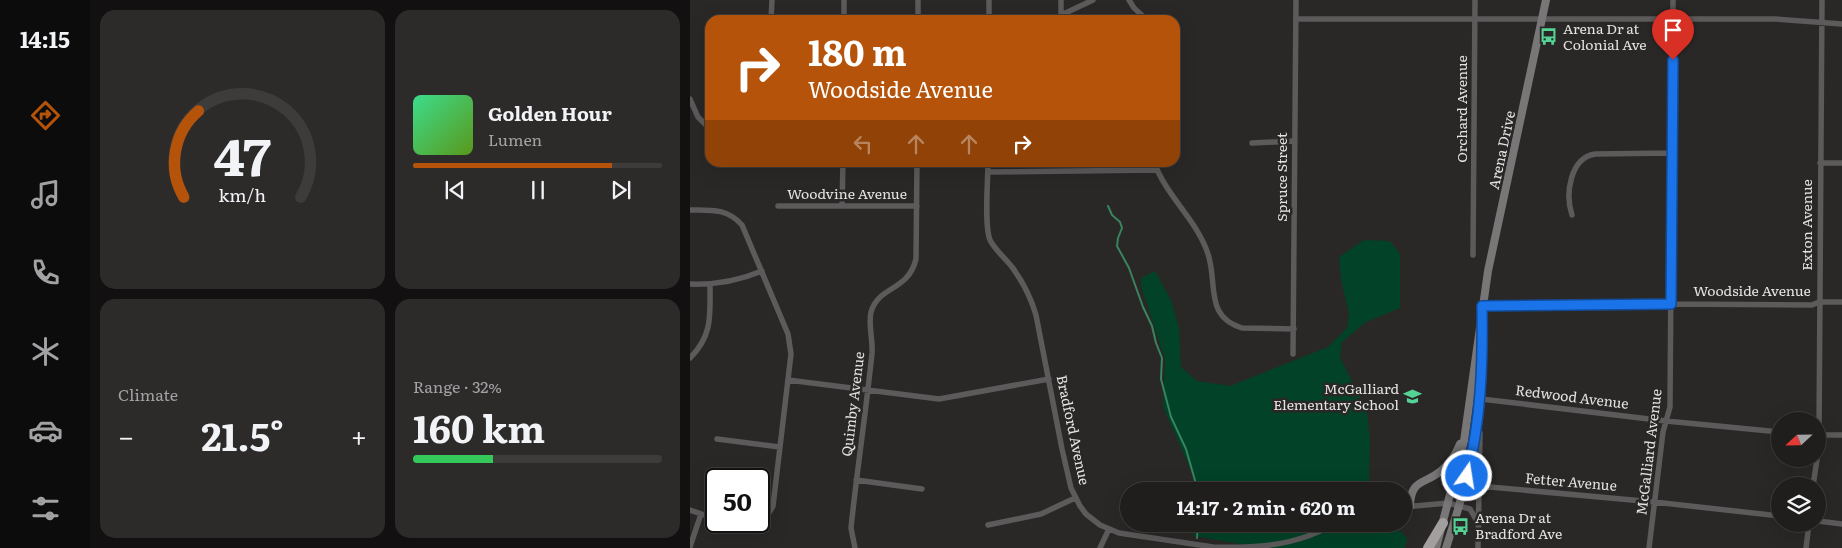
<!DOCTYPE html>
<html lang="en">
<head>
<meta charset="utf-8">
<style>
  :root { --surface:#201e1d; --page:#2d2b2a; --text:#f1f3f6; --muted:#a2a2a4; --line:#3d3c3b; --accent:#b45309 }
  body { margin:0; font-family:Literata,serif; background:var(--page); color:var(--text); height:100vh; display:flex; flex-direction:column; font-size:19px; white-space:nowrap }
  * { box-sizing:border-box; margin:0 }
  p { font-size:16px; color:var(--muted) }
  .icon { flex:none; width:28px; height:28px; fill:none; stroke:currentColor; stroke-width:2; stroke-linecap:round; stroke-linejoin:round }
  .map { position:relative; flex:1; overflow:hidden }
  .details { display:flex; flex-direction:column; gap:10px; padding:10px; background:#121010; width:600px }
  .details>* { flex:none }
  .banner { position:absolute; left:15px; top:15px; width:475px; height:152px; border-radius:15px; box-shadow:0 5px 20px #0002,0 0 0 1px var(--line); background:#b45309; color:#fff; overflow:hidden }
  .needle { width:32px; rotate:248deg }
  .fabs { position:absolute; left:1081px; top:412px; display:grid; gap:10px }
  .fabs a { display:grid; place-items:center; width:55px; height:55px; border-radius:50%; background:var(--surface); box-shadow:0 5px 20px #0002,0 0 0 1px var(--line); font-size:25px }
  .speed { position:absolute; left:15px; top:468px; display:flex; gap:10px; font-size:25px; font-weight:700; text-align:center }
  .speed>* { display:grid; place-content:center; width:65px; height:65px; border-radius:50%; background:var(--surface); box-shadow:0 5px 20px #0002,0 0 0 1px var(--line); line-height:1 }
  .speed .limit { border:2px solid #111; border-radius:8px; background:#fff; color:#111 }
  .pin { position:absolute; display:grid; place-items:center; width:42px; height:42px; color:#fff; margin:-51px -21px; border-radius:50% 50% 50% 0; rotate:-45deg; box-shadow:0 0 5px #0007 }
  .pin .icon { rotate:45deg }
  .me { position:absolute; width:55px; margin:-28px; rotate:13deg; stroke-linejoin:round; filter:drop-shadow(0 0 4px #0008) }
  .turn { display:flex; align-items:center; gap:18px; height:105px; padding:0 20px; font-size:22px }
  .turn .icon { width:65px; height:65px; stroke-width:2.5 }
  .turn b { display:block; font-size:35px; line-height:42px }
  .lanes { display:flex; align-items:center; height:48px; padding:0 20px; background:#0003; justify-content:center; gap:25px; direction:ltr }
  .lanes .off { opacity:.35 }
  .big { font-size:38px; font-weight:700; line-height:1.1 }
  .details .widget { flex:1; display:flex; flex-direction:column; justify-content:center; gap:8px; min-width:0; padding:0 18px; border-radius:15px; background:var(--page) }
  .details .dial { align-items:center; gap:0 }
  .dial svg { height:130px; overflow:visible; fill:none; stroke:var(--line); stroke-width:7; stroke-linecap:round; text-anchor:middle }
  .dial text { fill:var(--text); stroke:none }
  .song { display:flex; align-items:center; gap:15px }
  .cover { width:60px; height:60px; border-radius:8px; background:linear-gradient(135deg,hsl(150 70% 55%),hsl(90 70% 35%)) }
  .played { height:5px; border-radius:2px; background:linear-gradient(90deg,var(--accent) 80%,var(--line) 80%) }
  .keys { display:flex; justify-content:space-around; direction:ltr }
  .heat { display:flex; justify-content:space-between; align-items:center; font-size:28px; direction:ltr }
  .charge { height:8px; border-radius:4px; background:linear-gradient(90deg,#34c759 32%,var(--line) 0) }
  .details .tiles { flex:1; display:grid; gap:10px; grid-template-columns:repeat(2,1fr) }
  .trip { position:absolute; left:430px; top:482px; width:292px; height:50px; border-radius:25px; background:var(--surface); box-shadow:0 5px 20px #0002,0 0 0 1px var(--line); font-weight:700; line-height:50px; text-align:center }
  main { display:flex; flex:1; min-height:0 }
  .tabs { display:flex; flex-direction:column; width:90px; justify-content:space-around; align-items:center; background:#0d0c0c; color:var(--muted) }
  .tabs .icon { width:35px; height:35px }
  .tabs .on { color:var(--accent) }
  .tabs b { font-size:22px; color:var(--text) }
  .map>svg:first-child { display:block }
</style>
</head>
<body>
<main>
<nav class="tabs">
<b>14:15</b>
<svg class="icon on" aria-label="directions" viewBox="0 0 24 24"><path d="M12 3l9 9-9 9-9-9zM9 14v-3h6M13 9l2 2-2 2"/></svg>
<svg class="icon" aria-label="music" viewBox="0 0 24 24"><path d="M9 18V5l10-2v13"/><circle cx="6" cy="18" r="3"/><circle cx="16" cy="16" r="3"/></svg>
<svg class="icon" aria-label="phone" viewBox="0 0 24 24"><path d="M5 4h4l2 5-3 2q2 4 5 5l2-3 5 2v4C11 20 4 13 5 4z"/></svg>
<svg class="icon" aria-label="climate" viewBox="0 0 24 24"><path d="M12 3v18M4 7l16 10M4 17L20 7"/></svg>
<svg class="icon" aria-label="car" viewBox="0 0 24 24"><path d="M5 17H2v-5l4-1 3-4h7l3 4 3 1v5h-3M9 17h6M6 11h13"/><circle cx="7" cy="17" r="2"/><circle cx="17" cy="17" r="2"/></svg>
<svg class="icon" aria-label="filters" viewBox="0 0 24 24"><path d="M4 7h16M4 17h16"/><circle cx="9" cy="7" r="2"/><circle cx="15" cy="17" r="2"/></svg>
</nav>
<section class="details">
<div class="tiles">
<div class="widget dial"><svg viewBox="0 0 100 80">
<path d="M14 69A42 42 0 1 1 86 69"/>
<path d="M14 69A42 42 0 0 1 23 16" stroke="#b45309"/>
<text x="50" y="56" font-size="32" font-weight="700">47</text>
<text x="50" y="72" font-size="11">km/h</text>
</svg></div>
<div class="widget">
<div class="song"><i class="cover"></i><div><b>Golden Hour</b><p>Lumen</p></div></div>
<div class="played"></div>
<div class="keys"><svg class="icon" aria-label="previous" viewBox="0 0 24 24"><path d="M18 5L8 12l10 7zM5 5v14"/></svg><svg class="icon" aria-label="pause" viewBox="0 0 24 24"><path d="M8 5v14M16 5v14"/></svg><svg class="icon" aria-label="next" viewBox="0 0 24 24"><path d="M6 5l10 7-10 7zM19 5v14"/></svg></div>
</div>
<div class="widget"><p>Climate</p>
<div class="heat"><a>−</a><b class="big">21.5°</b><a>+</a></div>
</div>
<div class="widget"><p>Range · 32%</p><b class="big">160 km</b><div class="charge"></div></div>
</div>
</section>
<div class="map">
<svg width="1152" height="548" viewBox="0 0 1152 548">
  <rect width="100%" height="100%" fill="#2a2827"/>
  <!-- green -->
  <path fill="#014228" d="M674,240L700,241L710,254V308L676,322L652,342L650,357L677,412L680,439L679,479L685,491H502L506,482L473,407L475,359L451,286V278L465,271L481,300L489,328L491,367L507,381L540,386L638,347L657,328L659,313L651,280L649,257Z
    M498,524H703L717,538L715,548H574L504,536Z"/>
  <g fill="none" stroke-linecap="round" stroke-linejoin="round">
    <!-- stream -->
    <path stroke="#39835e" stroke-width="2" d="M418,206L422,215L430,222L432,228L428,238L427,246L439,268L453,307L462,326L466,343L472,358L471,379L481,417L496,449L508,491
      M507,538L508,524"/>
    <!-- minor -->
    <path stroke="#5c5a5a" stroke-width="5.5" d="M439,0L444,8L457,20
      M371,16V0
      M154,19L365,18L403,0
      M606,19H1086L1152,24
      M81,20L82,0
      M154,20V0
      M228,20V0
      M299,20V0
      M0,99L8,117L20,129
      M562,143L604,141
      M298,162C298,180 294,226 300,240C305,250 315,258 322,267C333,282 341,298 346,315L372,449L381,488L390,506L396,514L410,525L429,533L523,547C555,548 588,547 618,536C628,532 637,528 647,524
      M464,162C476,196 507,220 518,254C528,284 514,316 552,328L604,329
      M1130,163H1152
      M298,172L467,170
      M88,206H227
      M152,206L153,162
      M0,210C20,210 37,208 52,225L98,334L101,354L83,506C71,529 55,529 33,521
      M882,215C875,194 880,158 905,154L982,153
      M783,255L785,0
      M0,284C26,285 48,281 72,271
      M792,306L981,304L1122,305L1129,302H1152
      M603,354L606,0
      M0,358C23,335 20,315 20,284
      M98,380L249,399L359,379
      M791,399L976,421L1090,432
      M1128,435H1152
      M27,439L90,447
      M1128,450L1129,435L1132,0
      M166,480L232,489
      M789,486L964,502L1090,516
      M1123,486L1127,459
      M714,507L758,503L780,509L787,521
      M0,510L26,519
      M1128,521L1152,524
      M298,525L351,514L385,498
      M0,547L11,514
      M165,548L161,528C167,470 176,412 182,353C183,339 178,325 181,312C189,285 218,292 226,259L227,162
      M410,548L419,529
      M788,548L790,433
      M959,548L973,432L980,407L983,0
      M1116,548L1119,524"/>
    <!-- secondary -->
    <path stroke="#787676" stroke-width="8" d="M720,506C721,478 735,485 752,470C760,463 766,454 770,444
      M746,548L774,441L798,271L856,0
      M756,548C768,511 779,474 786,437C793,401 793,365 793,329"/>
    <!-- motorway -->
    <path stroke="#a29f9e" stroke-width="10" d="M738,548L753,523"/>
  </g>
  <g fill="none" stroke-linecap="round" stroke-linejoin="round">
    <defs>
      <path id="route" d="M777,476C791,420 793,364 792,306L981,304L983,60"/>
    </defs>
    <!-- route casing -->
    <use href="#route" stroke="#114b97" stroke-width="12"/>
    <!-- route -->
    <use href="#route" stroke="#1a73e8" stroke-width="9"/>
  </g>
  <!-- icons -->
  <defs>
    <symbol id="bus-bare" viewBox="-9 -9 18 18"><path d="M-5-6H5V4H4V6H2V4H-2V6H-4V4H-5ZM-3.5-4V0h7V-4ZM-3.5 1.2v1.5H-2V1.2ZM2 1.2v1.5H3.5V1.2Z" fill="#55d395" stroke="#2a2827" stroke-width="2.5" paint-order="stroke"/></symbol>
    <symbol id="school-bare" viewBox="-9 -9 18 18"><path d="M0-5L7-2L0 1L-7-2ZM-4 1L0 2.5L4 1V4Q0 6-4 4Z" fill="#55d395" stroke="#2a2827" stroke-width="2.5" paint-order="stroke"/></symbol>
  </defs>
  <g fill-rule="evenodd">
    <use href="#bus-bare" x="846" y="24" width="25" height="25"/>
    <use href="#school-bare" x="710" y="384" width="25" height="25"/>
    <use href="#bus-bare" x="758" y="514" width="25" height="25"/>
  </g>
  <g text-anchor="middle" stroke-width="5" stroke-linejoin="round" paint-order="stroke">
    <!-- poi labels -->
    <g font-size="14" fill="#e4e2e2" stroke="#2a2827" text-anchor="start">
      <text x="873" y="34">Arena Dr at<tspan x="873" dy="16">Colonial Ave</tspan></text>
      <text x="709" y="394" text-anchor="end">McGalliard<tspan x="709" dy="16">Elementary School</tspan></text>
      <text x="785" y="523">Arena Dr at<tspan x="785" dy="16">Bradford Ave</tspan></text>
    </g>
    <!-- street labels -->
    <g font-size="14" fill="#e4e2e2" stroke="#2a2827">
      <text transform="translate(772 109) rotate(-90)" y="5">Orchard Avenue</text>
      <text transform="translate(812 150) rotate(-78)" y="5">Arena Drive</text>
      <text transform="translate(592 177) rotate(-90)" y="5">Spruce Street</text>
      <text x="157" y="199">Woodvine Avenue</text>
      <text transform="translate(1117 225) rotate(-90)" y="5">Exton Avenue</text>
      <text x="1062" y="296">Woodside Avenue</text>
      <text transform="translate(882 397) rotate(7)" y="5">Redwood Avenue</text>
      <text transform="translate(163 404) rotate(-83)" y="5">Quimby Avenue</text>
      <text transform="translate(383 430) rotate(78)" y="5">Bradford Avenue</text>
      <text transform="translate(959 452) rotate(-83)" y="5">McGalliard Avenue</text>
      <text transform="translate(881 482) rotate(5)" y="5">Fetter Avenue</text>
    </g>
  </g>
</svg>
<div class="fabs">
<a><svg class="needle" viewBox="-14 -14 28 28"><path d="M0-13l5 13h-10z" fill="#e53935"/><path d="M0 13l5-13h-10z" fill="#a2a2a4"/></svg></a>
<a><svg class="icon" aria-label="layers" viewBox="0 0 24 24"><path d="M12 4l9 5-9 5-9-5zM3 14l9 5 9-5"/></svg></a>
</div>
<div class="speed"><div class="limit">50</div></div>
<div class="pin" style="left:983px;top:60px;background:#d93025"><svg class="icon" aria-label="arrive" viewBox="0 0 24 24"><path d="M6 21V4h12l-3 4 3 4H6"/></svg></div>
<svg class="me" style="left:777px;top:476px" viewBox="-20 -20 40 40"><circle r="17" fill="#1a73e8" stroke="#fff" stroke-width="3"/><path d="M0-11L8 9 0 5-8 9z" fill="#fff"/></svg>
<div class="trip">14:17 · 2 min · 620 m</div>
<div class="banner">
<div class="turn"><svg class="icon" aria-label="right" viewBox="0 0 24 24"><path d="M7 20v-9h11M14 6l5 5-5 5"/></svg><div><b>180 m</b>Woodside Avenue</div></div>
<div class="lanes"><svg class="icon off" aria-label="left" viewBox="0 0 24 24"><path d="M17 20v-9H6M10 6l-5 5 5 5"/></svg><svg class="icon off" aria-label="ahead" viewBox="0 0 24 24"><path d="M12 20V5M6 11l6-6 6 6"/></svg><svg class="icon off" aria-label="ahead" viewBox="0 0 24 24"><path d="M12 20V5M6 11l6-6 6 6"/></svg><svg class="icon" aria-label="right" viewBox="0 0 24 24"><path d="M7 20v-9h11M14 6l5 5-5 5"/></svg></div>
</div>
</div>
</main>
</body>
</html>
